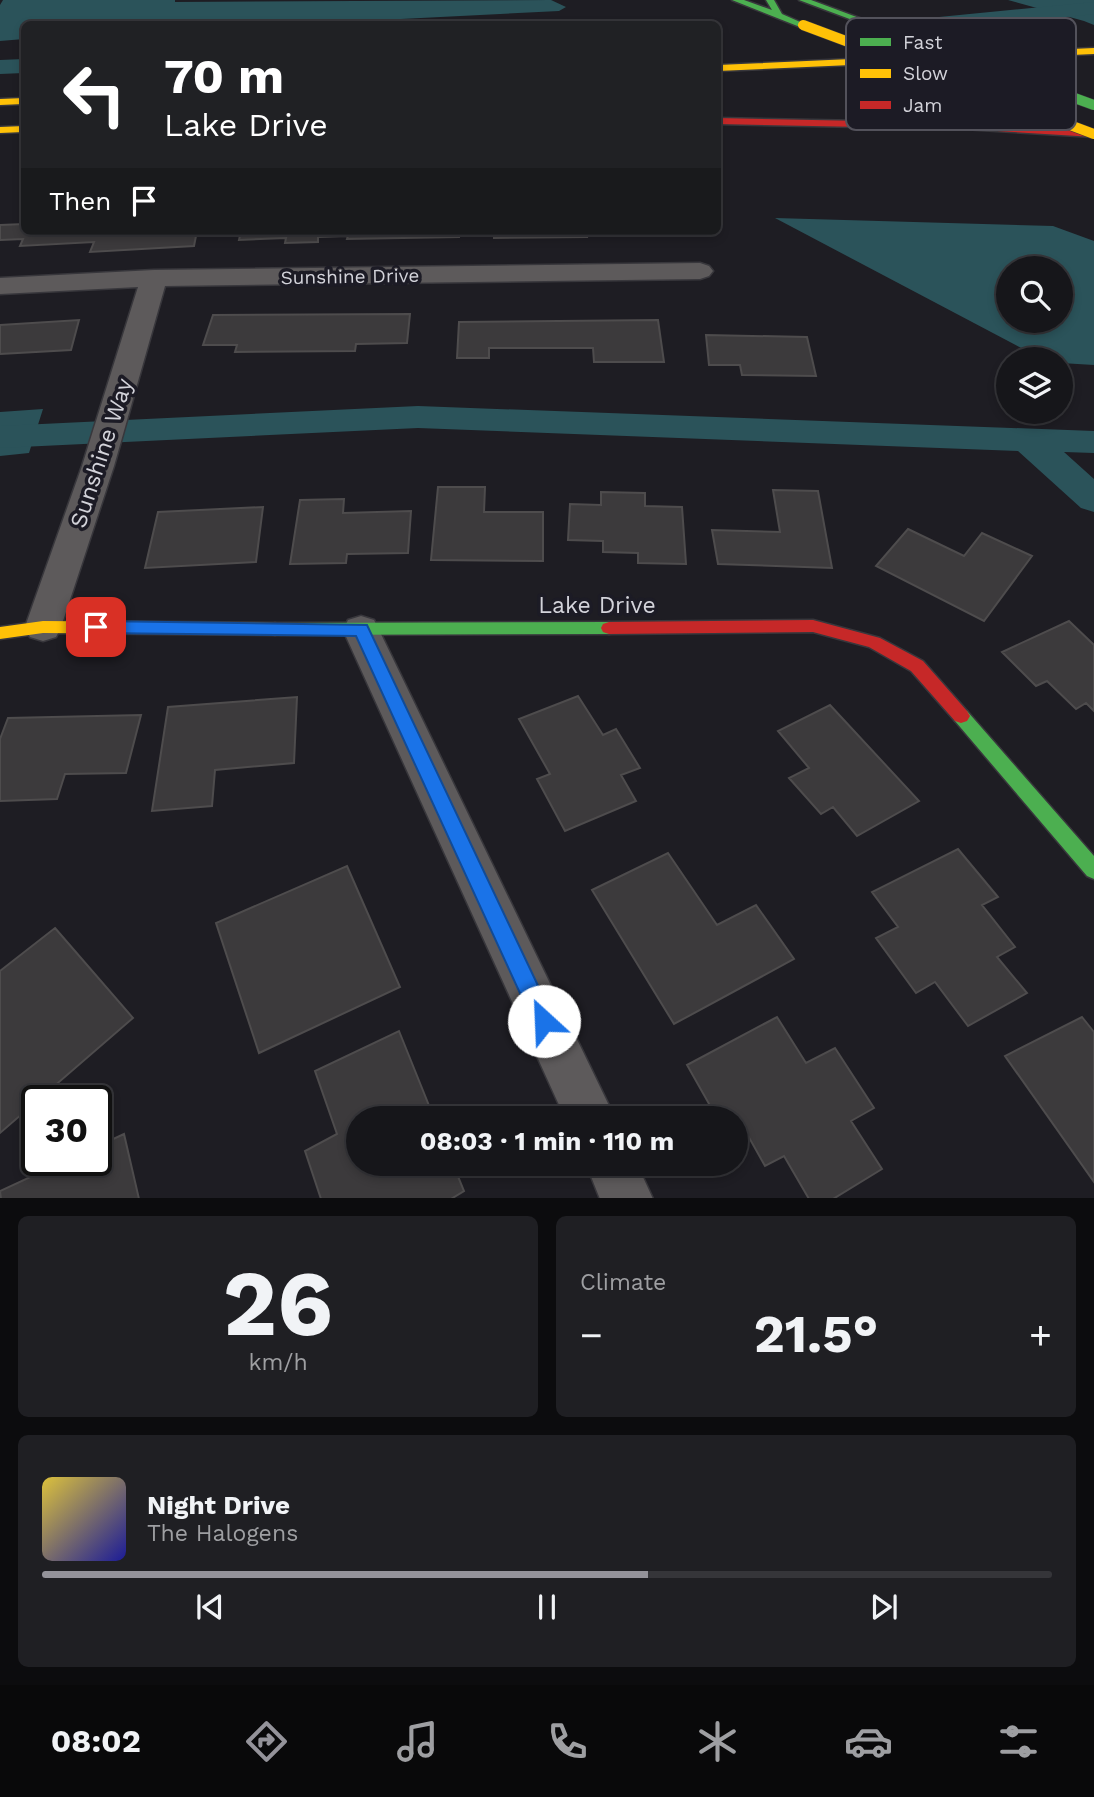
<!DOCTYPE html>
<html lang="en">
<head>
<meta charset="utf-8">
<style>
  :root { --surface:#16161a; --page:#1f1f23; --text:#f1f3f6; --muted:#9e9fa2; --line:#353539; --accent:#94939a }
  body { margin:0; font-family:"Work Sans",sans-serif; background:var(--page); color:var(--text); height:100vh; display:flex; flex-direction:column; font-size:26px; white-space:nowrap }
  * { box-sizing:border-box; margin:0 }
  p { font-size:23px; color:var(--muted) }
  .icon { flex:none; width:38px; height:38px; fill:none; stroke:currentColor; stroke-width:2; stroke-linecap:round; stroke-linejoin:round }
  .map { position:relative; height:1198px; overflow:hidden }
  .side { display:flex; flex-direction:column; gap:18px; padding:18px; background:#0c0c0e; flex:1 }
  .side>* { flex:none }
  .top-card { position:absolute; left:21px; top:21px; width:700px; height:214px; border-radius:10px; box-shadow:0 4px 10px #0003,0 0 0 2px var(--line); background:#202124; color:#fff; overflow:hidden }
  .controls { position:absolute; left:996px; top:256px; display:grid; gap:14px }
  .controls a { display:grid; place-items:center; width:77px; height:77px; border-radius:50%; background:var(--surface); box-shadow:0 4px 10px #0003,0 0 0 2px var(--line); font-size:35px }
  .speed { position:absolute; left:21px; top:1085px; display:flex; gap:14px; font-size:35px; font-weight:700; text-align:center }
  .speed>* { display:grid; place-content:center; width:91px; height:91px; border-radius:50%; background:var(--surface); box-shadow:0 4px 10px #0003,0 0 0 2px var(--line); line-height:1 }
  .speed .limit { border:4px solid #111; border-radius:10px; background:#fff; color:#111 }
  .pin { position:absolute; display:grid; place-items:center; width:60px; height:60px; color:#fff; margin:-30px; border-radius:14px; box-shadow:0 4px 10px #0006 }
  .me { position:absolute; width:77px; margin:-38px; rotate:335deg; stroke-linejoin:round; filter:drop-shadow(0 0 5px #0008) }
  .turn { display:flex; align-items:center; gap:24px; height:147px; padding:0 28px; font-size:32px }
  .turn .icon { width:91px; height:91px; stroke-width:2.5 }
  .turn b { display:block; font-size:49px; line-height:60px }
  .then { display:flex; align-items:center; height:66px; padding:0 28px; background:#0003; gap:14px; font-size:26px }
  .big { font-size:52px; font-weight:700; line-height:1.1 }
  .side .widget { flex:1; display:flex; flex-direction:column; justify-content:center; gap:10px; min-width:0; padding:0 24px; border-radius:10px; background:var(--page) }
  .side .dial { align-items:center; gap:0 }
  .dial b { font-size:91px; line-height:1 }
  .song { display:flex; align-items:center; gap:21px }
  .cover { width:84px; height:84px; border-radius:10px; background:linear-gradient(135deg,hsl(50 70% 55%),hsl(240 70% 35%)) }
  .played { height:7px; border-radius:4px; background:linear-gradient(90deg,var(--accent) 60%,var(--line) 60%) }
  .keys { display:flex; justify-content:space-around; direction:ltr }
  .heat { display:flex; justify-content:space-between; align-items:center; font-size:38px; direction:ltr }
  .side .tiles { flex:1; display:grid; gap:18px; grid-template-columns:1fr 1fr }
  .widget:last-child { grid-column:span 2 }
  .trip { position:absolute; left:346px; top:1106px; width:402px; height:70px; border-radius:35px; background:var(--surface); box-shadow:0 4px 10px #0003,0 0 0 2px var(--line); font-weight:700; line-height:70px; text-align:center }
  .tab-bar { display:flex; height:112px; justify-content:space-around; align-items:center; background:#09090a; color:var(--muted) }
  .tab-bar .icon { width:49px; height:49px }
  .tab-bar .active { color:var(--accent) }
  .tab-bar b { font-size:32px; color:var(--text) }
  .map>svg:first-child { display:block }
</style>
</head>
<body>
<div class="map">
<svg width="1094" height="1199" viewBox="0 0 1094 1199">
  <rect width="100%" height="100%" fill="#1e1d23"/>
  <!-- water -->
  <path fill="#2b535a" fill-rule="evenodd" d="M3,0H175V2L551,0L566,7L559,11L302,24H24V39L0,41V5Z
    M1008,0H1094V25L1084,21Z
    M775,218L1053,226L1094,241V365L1061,363L1060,359H1042ZM1008,268H1060V320H1008Z
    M43,409L29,453L0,456V412Z"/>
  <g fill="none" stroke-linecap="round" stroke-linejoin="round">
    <!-- canal -->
    <path fill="#2b535a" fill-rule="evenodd" d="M1094,2V14L939,31L931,29L928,24L931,19L939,17Z
      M24,59V73L0,74V60Z
      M418,406L1094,431V453L1064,452L1094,479V512L1081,508L1018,451L418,428L0,448V426Z"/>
  </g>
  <!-- building -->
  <path fill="#3c3a3c" stroke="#4e4c4d" stroke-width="2" d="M24,224V231H197L194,246L90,252L94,242L20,246L23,239L0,240V225Z
    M241,231H459V237L347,239L348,236L318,237V242L285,243L286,238L239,240Z
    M494,231H586L587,237L494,238Z
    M410,314L407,343L356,344L355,351L235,352L237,345H203L213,315Z
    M79,320L71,350L0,354V325Z
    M658,320L664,362H594L593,348H489V358H457L459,322Z
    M706,335L807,337L816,376L742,375L740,365H709Z
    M438,487H485L484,512H543V561L431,560Z
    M773,490L818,491L832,568L718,564L712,530L780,532Z
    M601,492L645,493V506L682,507L686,564L638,563V553L603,552V541L568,540L570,504L601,505Z
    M344,499L343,513L411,511L408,553L347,554L346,563L290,564L300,500Z
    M263,507L256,562L145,568L158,512Z
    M908,529L964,556L982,533L1032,556L984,621L876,566Z
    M1069,621L1094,645V711L1086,703L1076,709L1047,681L1036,686L1002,652Z
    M578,696L603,735L616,729L640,768L621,775L636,801L565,831L537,779L550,774L519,719Z
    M297,697L294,763L215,770L212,806L152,811L168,707Z
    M830,705L919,801L857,836L833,807L821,814L789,778L809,768L778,731Z
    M141,715L126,773L65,774L57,799L0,801V739L8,718Z
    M958,849L998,897L982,905L1015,947L997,957L1027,993L968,1026L935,982L916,993L876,938L898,927L872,892Z
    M668,853L717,925L756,905L794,959L674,1024L592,890Z
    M347,866L400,987L259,1053L216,923Z
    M55,928L133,1018L0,1133V971Z
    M777,1017L806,1063L835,1048L874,1108L851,1121L882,1169L833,1199H809L784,1156L765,1166L737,1116L717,1118L687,1065Z
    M1082,1017L1094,1032V1182L1005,1056Z
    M399,1031L434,1118H359V1164H453L464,1191L451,1199H321L305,1151L337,1134L315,1071Z
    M124,1134L139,1199H1L0,1191L67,1160H96V1147Z"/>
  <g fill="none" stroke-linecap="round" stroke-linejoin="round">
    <defs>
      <path id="street" d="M700,263L709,266L713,271L709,276L700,279L165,286L114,466L61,627L56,637L43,641L30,637L25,627L82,466L138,287L0,294V278L154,270Z
        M361,616L374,620L379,630L615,1118H565L343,630L348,620Z
        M586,1164H637L653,1199H600Z"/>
      <path id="fast" d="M732,0H744L772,10L766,0H774L782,14L807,25L800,27Z
        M799,0H811L870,22L863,24Z
        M609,622L615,624L617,628L615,632L609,634L275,635L269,633L267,629L269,625L275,623Z
        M961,709L967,711L1094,856V879L1087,876L955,721L952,716L955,711Z"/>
      <path id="slow" d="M1094,48V54L718,71V65Z
        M24,98V104L0,105V99Z
        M24,126V132L0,133V127Z
        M43,621L275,623L281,625L283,629L281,633L275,635L43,633L0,639V627Z"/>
      <path id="jam" d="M718,118L964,123L1094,131V137L964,129L718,124Z
        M813,620L880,638L923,661L967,711L970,716L967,721L961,723L955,721L911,671L869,647L813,632L609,634L603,632L601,628L603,624L609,622Z"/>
    </defs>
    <!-- street casing -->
    <use href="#street" stroke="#38373c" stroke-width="3"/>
    <!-- fast casing -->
    <use href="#fast" stroke="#38373c" stroke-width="3"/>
    <!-- slow casing -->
    <use href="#slow" stroke="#38373c" stroke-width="3"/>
    <!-- jam casing -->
    <use href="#jam" stroke="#38373c" stroke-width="3"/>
    <!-- street -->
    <use href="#street" fill="#5d5a5b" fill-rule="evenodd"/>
    <!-- fast -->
    <use href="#fast" fill="#4caf50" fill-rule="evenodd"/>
    <!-- slow -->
    <use href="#slow" fill="#ffc107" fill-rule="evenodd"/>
    <!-- jam -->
    <use href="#jam" fill="#c62828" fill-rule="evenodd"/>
    <defs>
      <path id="fast-bridge" d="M987,66L1094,105"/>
      <path id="slow-bridge" d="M803,25L1094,134"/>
    </defs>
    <!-- fast-bridge casing -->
    <use href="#fast-bridge" stroke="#38373c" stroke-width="11" stroke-linecap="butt"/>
    <!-- slow-bridge casing -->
    <use href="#slow-bridge" stroke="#38373c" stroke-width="11" stroke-linecap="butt"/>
    <!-- fast-bridge -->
    <use href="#fast-bridge" stroke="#4caf50" stroke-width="10"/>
    <!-- slow-bridge -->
    <use href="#slow-bridge" stroke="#ffc107" stroke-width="10"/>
  </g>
  <!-- route -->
  <path fill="#1a73e8" stroke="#114b97" stroke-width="2" d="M96,621L367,625L551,1013L555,1021L551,1028L544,1031L536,1028L356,636L96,633L88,627Z"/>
  <g text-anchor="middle" stroke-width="7" stroke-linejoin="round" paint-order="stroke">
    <!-- far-street labels -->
    <g font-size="19" fill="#d3d3da" stroke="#1c1b25">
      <text transform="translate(350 276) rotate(-1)" y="7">Sunshine Drive</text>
    </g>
    <!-- street labels -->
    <g font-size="23" fill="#d3d3da" stroke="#1c1b25">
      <text transform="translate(101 453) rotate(-72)" y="8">Sunshine Way</text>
      <text x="597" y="613">Lake Drive</text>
    </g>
  </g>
  <!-- legend -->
  <rect x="846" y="18" width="230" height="112" rx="10" fill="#1c1b25" stroke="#53525b" stroke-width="2"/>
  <rect x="860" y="38" width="31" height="8" fill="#4caf50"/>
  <rect x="860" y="69" width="31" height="9" fill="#ffc107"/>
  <rect x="860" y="101" width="31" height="8" fill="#c62828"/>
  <g font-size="19" fill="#d3d3da">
    <text x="903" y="49">Fast</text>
    <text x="903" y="80">Slow</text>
    <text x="903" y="112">Jam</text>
  </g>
</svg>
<div class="controls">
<a><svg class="icon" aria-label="search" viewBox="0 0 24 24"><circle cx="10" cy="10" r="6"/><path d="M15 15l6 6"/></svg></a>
<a><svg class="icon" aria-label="layers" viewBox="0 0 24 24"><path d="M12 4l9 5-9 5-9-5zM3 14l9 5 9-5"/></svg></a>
</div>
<div class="speed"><div class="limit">30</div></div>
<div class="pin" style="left:96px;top:627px;background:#d93025"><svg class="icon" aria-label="arrive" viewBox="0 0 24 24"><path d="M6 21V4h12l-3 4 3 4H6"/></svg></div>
<svg class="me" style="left:544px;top:1021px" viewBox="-20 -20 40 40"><circle r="19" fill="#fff"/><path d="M0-13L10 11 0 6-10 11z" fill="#1a73e8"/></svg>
<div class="trip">08:03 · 1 min · 110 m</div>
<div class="top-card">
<div class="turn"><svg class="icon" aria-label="left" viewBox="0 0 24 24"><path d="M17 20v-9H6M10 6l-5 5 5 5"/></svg><div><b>70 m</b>Lake Drive</div></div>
<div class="then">Then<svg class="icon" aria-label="arrive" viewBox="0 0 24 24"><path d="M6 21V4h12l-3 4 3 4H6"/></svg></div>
</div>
</div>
<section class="side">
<div class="tiles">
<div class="widget dial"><b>26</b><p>km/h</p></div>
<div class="widget"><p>Climate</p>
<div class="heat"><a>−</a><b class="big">21.5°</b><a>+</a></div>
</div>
<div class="widget">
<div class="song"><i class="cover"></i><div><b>Night Drive</b><p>The Halogens</p></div></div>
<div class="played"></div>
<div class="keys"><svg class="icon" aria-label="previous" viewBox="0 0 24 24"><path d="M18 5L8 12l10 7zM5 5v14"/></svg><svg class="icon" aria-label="pause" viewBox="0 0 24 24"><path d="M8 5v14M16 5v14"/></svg><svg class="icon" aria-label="next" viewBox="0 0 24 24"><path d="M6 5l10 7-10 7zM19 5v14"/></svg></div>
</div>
</div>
</section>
<nav class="tab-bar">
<b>08:02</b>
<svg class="icon active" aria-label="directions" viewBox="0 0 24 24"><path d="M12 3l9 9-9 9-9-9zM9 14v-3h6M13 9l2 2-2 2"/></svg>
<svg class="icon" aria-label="music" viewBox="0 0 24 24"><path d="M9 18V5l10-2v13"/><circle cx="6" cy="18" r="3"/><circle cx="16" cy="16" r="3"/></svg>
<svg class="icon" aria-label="phone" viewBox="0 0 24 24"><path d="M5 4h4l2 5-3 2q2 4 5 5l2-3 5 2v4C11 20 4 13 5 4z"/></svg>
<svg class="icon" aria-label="climate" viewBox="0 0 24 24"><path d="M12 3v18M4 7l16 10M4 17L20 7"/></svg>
<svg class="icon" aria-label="car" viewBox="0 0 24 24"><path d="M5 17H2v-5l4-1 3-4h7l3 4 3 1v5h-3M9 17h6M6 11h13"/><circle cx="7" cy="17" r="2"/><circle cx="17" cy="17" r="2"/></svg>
<svg class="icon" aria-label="filters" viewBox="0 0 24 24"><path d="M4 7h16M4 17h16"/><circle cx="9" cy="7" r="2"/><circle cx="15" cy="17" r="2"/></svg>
</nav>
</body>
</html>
